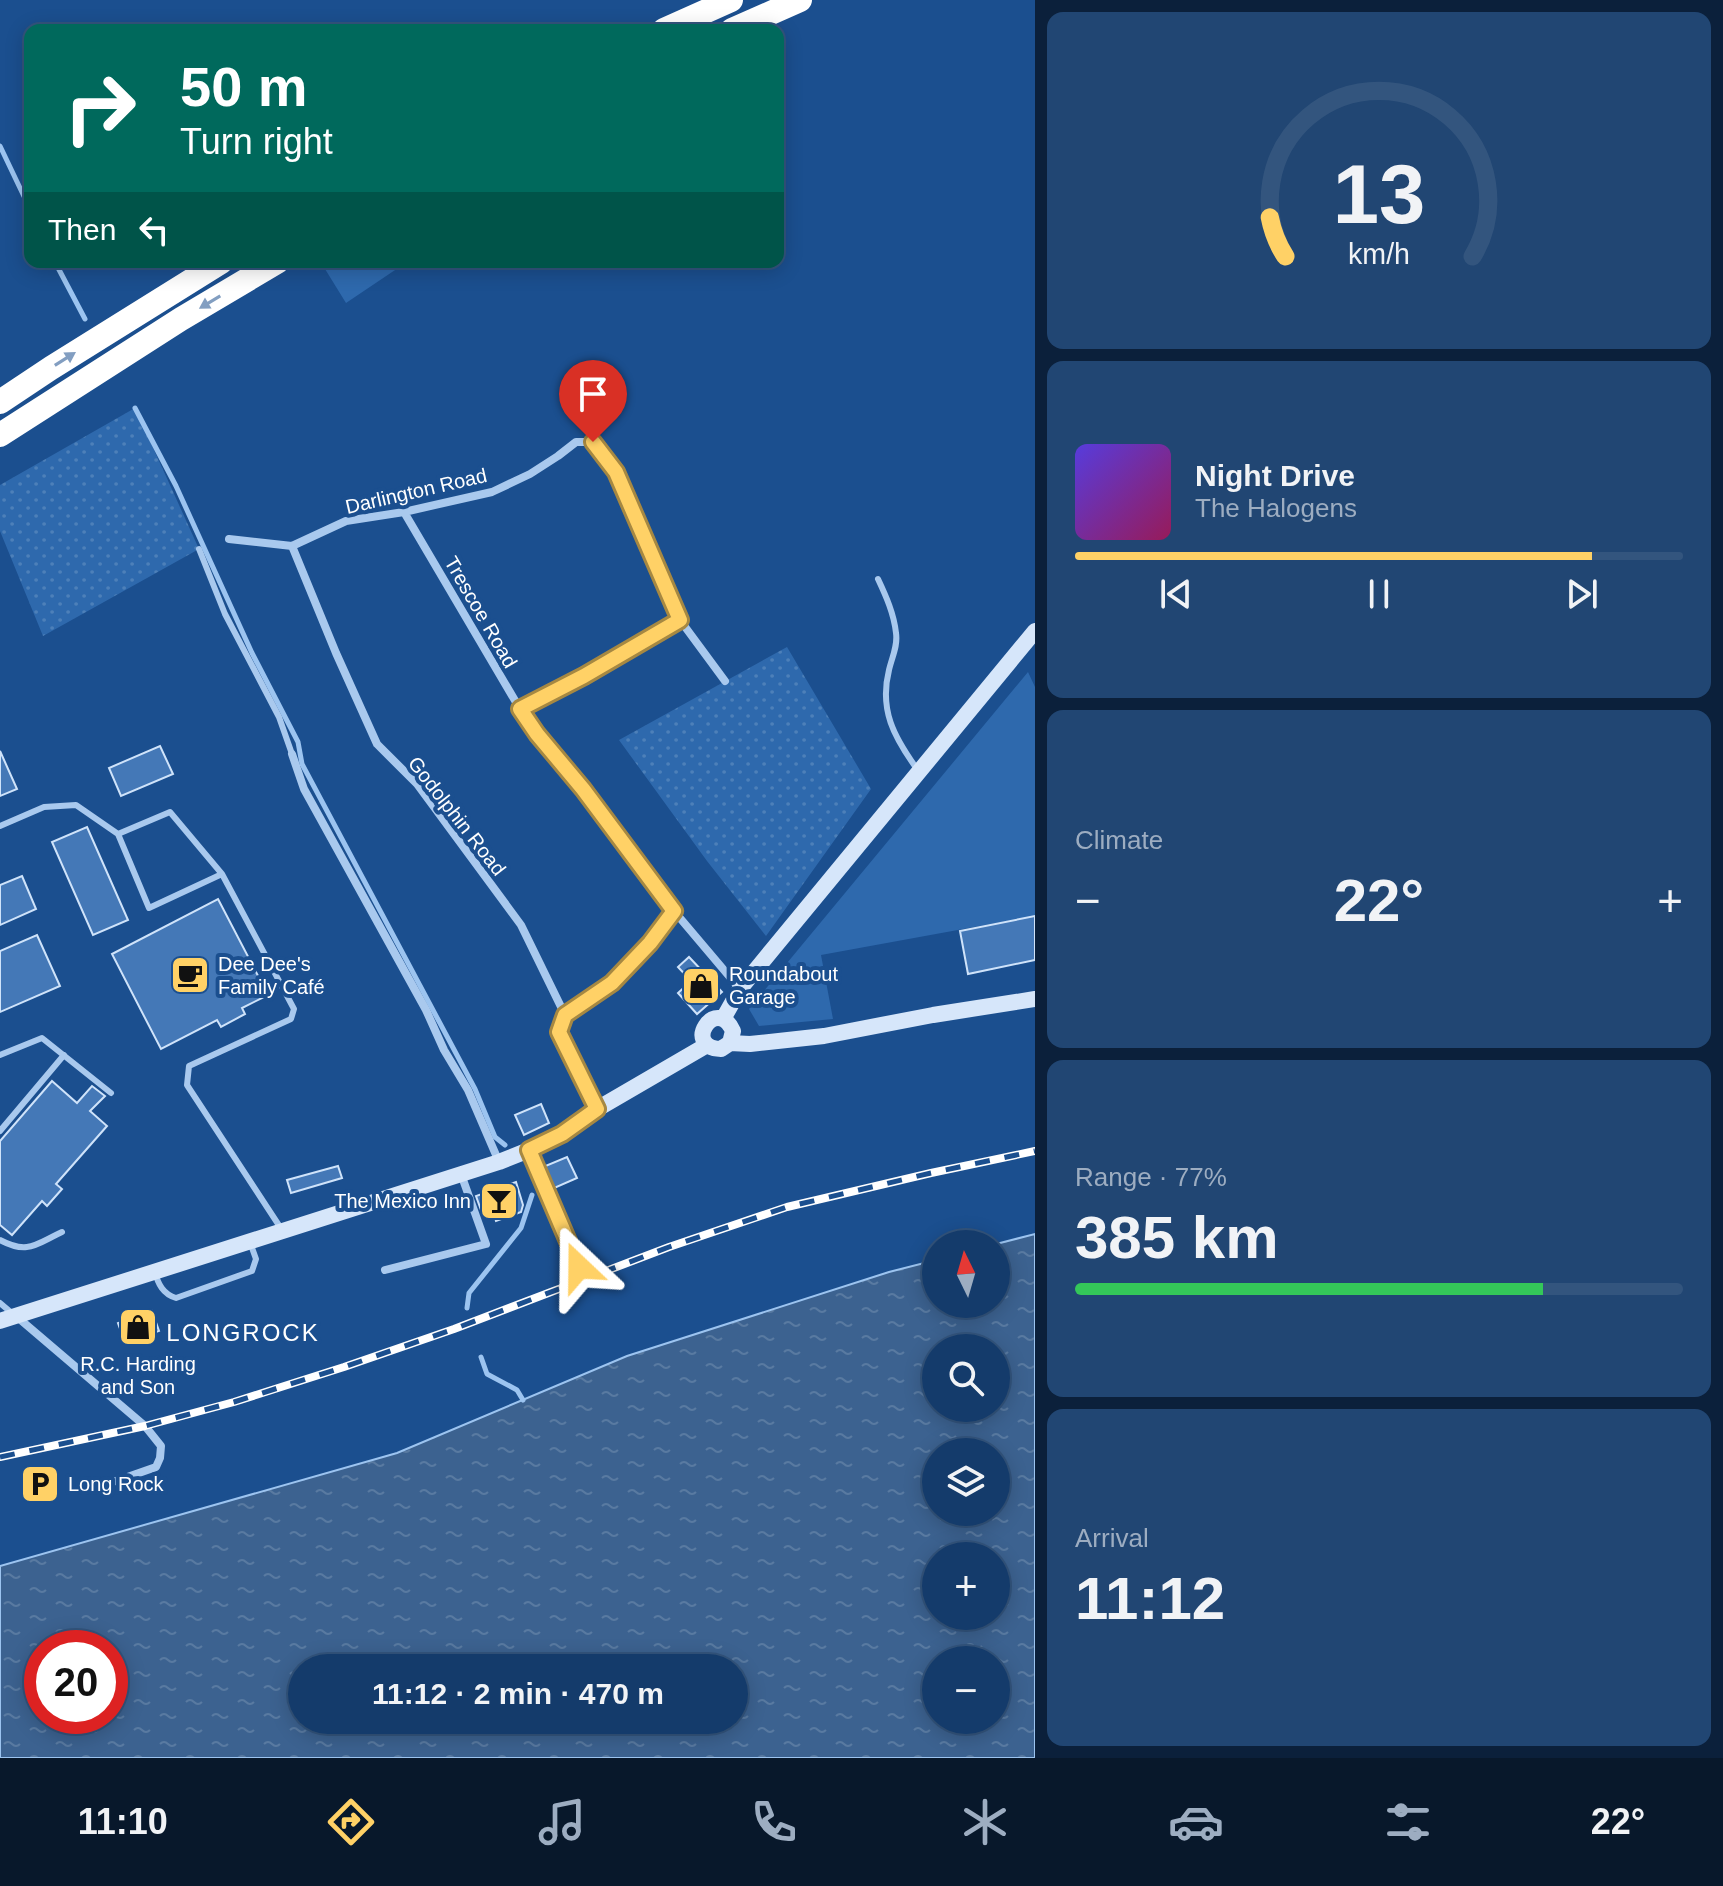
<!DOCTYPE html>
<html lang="en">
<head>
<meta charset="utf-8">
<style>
  :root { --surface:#143b6b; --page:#214673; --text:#f1f3f6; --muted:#9dadc1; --line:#33557e; --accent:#ffd166 }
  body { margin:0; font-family:Arial,sans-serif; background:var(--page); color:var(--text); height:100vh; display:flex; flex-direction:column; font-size:30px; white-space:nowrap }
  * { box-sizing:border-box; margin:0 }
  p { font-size:26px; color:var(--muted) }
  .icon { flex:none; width:44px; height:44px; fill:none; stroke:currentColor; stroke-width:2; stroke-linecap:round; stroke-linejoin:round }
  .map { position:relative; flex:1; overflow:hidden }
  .details { display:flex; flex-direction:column; gap:12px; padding:12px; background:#0b203b; width:688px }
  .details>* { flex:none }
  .top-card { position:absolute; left:24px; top:24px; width:760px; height:244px; border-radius:16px; box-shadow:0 4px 20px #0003,0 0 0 2px var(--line); background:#00695c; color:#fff; overflow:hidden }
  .needle { width:52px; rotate:355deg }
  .tools { position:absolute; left:922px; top:1230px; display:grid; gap:16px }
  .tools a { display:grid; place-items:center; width:88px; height:88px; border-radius:50%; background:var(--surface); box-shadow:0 4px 20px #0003,0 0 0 2px var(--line); font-size:40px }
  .speed { position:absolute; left:24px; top:1630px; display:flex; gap:16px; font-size:40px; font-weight:700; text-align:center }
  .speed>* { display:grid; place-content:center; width:104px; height:104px; border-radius:50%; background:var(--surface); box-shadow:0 4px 20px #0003,0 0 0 2px var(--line); line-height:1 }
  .speed .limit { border:12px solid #d22; background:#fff; color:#111 }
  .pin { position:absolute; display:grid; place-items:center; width:68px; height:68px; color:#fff; margin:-82px -34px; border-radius:50% 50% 50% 0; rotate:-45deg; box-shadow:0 0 8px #0007 }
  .pin .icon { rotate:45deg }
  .me { position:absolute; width:88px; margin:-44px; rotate:337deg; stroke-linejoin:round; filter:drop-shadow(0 0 6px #0008) }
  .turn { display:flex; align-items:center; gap:28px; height:168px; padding:0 24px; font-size:36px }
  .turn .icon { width:104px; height:104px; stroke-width:2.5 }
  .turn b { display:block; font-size:56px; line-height:68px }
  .then { display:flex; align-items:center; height:76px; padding:0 24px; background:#0003; gap:16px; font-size:30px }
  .big { font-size:60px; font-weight:700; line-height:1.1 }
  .details .card { flex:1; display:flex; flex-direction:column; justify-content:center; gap:12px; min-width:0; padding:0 28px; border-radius:16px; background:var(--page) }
  .details .dial { align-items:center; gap:0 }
  .dial svg { height:208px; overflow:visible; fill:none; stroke:var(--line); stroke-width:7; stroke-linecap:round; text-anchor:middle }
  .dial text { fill:var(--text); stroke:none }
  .song { display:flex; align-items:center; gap:24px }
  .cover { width:96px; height:96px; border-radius:12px; background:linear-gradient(135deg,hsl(250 70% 55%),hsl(330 70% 35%)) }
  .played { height:8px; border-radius:4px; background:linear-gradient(90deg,var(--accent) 85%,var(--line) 85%) }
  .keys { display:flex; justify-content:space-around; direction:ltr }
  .heat { display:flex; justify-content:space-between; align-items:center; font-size:44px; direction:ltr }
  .charge { height:12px; border-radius:6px; background:linear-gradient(90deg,#34c759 77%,var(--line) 0) }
  .trip { position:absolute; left:288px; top:1654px; width:460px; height:80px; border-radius:40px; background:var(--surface); box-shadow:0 4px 20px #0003,0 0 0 2px var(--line); font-weight:700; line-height:80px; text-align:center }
  .menu { display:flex; height:128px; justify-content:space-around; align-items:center; background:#08182b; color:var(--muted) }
  .menu .icon { width:56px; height:56px }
  .menu .active { color:var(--accent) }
  .menu b { font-size:36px; color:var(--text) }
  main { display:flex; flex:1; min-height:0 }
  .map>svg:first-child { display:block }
</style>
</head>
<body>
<main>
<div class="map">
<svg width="1035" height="1758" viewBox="0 0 1035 1758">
  <defs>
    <pattern id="park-dots" width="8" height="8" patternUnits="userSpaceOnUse" patternTransform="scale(2)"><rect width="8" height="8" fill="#2e69ad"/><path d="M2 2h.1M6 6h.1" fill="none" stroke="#4d80b9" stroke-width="1.8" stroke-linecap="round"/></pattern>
    <pattern id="water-ripples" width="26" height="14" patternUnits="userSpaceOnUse" patternTransform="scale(2)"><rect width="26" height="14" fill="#3c6290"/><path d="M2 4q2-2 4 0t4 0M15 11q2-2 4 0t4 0" fill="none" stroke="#597aa1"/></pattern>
  </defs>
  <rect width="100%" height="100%" fill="#1b4f8f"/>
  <!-- grass -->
  <path fill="#2e69ad" d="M337,262H407L346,303L325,269Z
    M1028,672L1035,687V916L821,955L833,1019L759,1026L749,1009Z"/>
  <!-- park -->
  <path fill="url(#park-dots)" d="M135,408L199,549L43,636L0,531V485Z
    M787,647L871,789L766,936L707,861L619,740Z"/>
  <!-- water -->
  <path fill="url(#water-ripples)" stroke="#9cc4f0" stroke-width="2" fill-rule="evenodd" d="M1035,1234V1758H0V1566L397,1453L627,1356L889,1272L936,1260V1304H996V1244ZM936,1348H996V1408H936ZM936,1452H996V1512H936ZM936,1556H996V1616H936ZM42,1648H110V1716H42ZM996,1660V1720H936V1660ZM734,1668V1720H302V1668Z"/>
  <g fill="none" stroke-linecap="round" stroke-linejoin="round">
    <!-- stream -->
    <path stroke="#9cc4f0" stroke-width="5" d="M0,146L30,209
      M55,262L85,319
      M135,408L176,486L252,653L298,742L302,764L475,1089L495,1137L505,1145
      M467,1308L469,1293L521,1228L532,1195
      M481,1357L487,1374L517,1390L523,1400"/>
  </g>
  <!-- building -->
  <path fill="#4478b7" stroke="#cfe3fa" stroke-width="2" d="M160,746L173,774L121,796L109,768Z
    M0,751L17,789L0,796Z
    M87,827L128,920L93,935L52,842Z
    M22,876L36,909L0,925V885Z
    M218,899L268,995L242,1008L245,1014L221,1027L217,1020L161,1049L112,954Z
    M1035,916V960L968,974L960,931Z
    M37,935L60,986L0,1012V951Z
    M689,957L722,992L697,1014L678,993L691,981L678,967Z
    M52,1081L77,1103L92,1086L105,1096L90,1111L107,1126L56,1184L62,1189L47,1206L42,1201L12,1235L0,1225V1141Z
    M541,1104L549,1123L524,1135L515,1115Z
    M567,1157L577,1178L552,1189L543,1167Z
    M338,1166L342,1178L291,1193L287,1180Z
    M516,1182L523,1205L521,1212L496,1221L494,1214L490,1216L487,1208L481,1210L476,1196Z
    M152,1311L159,1331L125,1343L118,1323Z"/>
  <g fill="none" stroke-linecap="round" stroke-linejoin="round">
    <!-- lane -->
    <path stroke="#a9c9ee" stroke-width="6" d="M199,549L225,614L279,717L292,754
      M878,579C886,596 894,614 896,633C898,646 892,657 889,670C879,710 894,737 917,769
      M0,826L44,807L76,805L118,834L149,908L222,874L294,1009L291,1019L189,1066L187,1085L282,1230
      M118,834L170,812L222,874
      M0,1055L42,1038L111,1093
      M0,1131L64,1055
      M529,1150L579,1267
      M0,1240C28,1255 36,1244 62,1232
      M155,1272C158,1284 163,1294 176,1298L252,1271L256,1259L251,1245
      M0,1303L13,1314"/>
    <!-- street -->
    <path stroke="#a9c9ee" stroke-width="8" d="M404,512L520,709L537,734L583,789L674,911L740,989
      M229,539L292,546L346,521L404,512L492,492L530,474L558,456L576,442H593L616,472L680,620L584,676L520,709
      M292,546L336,653L377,744L417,784L521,925L565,1015
      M680,620L725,681
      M292,754L304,789L426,1010L444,1050L468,1090L499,1162
      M597,1109L559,1032L565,1015L612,983L650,943L674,911
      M385,1270L486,1244L461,1174
      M16,1316L145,1426L161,1446L160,1458L156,1467L116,1481L80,1487"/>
    <!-- secondary -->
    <path stroke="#d6e6fa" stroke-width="16" d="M723,1019L740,989L772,950L1035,631
      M730,1043L733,1031C716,994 681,1048 721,1049L730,1043L750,1044L824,1036L933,1015L1035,999
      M0,1321L499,1162L529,1150L562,1134L597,1109L707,1045"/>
    <!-- highway -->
    <path stroke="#fff" stroke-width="24" d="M664,30L731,0
      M732,30L800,0
      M0,402L51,368L221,262
      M0,435L181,319L277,262"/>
    <defs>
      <path id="rail" d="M0,1457L145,1426L234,1402L344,1367L454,1329L669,1247L787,1207L931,1173L1035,1151"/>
    </defs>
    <!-- rail casing -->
    <use href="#rail" stroke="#fff" stroke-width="8"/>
    <!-- rail -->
    <use href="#rail" stroke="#1b4f8f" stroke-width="5" stroke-dasharray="15" stroke-linecap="butt"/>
  </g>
  <!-- one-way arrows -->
  <defs><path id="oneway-solid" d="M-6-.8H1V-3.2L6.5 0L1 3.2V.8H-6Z" transform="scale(2)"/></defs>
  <g fill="#829ec1">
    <use href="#oneway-solid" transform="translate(210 302) rotate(149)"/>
    <use href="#oneway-solid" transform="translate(65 359) rotate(-32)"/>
  </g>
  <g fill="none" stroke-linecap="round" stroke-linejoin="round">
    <defs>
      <path id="route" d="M579,1267L529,1150L562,1134L597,1109L559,1032L565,1015L612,983L650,943L674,911L583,789L537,734L520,709L584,676L680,620L616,472L593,442"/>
    </defs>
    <!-- route casing -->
    <use href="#route" stroke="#a68842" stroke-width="20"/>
    <!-- route -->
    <use href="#route" stroke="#ffd166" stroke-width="14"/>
  </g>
  <!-- icons -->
  <defs>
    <symbol id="cafe-square" viewBox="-11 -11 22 22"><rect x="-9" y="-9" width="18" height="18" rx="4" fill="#ffd166" stroke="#1b4f8f"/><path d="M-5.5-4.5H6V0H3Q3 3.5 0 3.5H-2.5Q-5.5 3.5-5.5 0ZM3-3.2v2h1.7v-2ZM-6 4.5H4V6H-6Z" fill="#111"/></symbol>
    <symbol id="shop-square" viewBox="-11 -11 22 22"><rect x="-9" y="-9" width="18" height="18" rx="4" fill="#ffd166" stroke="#1b4f8f"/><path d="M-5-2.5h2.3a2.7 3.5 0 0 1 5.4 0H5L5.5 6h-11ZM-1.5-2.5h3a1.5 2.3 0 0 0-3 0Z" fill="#111"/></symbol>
    <symbol id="bar-square" viewBox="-11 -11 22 22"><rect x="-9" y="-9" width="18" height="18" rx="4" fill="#ffd166" stroke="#1b4f8f"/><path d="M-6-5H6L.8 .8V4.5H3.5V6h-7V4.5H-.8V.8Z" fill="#111"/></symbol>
    <symbol id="parking-square" viewBox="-11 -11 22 22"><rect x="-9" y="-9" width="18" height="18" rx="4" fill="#ffd166" stroke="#1b4f8f"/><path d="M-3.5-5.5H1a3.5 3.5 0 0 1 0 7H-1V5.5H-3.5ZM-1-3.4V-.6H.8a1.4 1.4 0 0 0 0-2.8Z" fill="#111"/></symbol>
  </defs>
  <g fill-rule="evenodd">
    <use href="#cafe-square" x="168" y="953" width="44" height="44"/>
    <use href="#shop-square" x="679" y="964" width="44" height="44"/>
    <use href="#bar-square" x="477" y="1179" width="44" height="44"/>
    <use href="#shop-square" x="116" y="1305" width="44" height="44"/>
    <use href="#parking-square" x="18" y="1462" width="44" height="44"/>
  </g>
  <g text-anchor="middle" stroke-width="8" stroke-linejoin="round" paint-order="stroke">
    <!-- street labels -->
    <g font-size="20" fill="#fff" stroke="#1b4f8f">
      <text transform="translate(416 491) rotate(-13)" y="7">Darlington Road</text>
      <text transform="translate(481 612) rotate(60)" y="7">Trescoe Road</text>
      <text transform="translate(457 816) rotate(52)" y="7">Godolphin Road</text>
    </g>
    <!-- poi labels -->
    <g font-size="20" fill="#fff" stroke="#1b4f8f" text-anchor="start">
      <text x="218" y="971">Dee Dee's<tspan x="218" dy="23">Family Café</tspan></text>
      <text x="729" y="981">Roundabout<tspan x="729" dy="23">Garage</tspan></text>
      <text x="471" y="1208" text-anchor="end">The Mexico Inn</text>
      <text x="138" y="1371" text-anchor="middle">R.C. Harding<tspan x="138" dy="23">and Son</tspan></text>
      <text x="68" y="1491">Long Rock</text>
    </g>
    <!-- quarter labels -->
    <g font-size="24" letter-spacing="2" fill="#fff" stroke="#1b4f8f">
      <text x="243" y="1341">LONGROCK</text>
    </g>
  </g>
</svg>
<div class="tools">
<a><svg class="needle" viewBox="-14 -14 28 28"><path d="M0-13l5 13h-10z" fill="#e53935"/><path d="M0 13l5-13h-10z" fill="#9dadc1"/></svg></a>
<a><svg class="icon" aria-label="search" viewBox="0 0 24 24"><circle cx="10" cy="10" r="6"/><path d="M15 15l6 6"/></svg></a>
<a><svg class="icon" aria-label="layers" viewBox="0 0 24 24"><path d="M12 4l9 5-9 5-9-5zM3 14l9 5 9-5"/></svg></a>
<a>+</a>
<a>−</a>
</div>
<div class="speed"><div class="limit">20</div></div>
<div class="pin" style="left:593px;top:442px;background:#d93025"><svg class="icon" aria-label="arrive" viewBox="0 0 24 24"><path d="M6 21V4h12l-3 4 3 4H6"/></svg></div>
<svg class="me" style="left:579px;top:1267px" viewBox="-20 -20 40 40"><path d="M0-17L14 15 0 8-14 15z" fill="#ffd166" stroke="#fff" stroke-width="4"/></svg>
<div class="trip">11:12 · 2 min · 470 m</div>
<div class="top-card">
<div class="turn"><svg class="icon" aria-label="right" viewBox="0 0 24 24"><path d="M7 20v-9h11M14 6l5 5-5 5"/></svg><div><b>50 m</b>Turn right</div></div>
<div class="then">Then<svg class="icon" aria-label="left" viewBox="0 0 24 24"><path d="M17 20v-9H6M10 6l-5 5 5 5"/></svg></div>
</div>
</div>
<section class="details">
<div class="card dial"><svg viewBox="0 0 100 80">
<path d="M14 69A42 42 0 1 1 86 69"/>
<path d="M14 69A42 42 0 0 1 8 54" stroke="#ffd166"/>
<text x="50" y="56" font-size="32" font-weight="700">13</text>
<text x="50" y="72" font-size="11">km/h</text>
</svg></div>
<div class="card">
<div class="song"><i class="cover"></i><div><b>Night Drive</b><p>The Halogens</p></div></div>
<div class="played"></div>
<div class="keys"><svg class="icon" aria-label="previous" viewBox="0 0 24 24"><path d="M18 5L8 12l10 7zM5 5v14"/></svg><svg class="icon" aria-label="pause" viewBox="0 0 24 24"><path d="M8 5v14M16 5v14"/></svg><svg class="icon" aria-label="next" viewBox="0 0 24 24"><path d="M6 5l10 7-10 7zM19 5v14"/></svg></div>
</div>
<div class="card"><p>Climate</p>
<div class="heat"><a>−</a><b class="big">22°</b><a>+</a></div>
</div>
<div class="card"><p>Range · 77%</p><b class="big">385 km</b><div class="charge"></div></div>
<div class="card"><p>Arrival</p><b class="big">11:12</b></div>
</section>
</main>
<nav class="menu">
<b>11:10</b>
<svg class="icon active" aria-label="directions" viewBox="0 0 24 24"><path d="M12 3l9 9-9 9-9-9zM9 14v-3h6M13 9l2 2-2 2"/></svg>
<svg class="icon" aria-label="music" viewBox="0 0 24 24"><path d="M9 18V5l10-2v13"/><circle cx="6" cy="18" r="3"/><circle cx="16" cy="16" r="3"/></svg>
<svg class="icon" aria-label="phone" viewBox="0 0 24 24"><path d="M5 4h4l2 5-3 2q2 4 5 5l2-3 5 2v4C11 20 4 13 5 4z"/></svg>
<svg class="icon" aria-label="climate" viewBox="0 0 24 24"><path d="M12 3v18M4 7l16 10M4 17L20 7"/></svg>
<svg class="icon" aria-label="car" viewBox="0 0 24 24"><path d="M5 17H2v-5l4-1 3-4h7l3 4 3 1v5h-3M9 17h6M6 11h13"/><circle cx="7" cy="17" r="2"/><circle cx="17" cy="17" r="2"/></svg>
<svg class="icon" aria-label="filters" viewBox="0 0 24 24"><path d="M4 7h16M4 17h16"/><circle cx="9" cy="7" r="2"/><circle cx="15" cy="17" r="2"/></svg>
<b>22°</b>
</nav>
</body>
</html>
